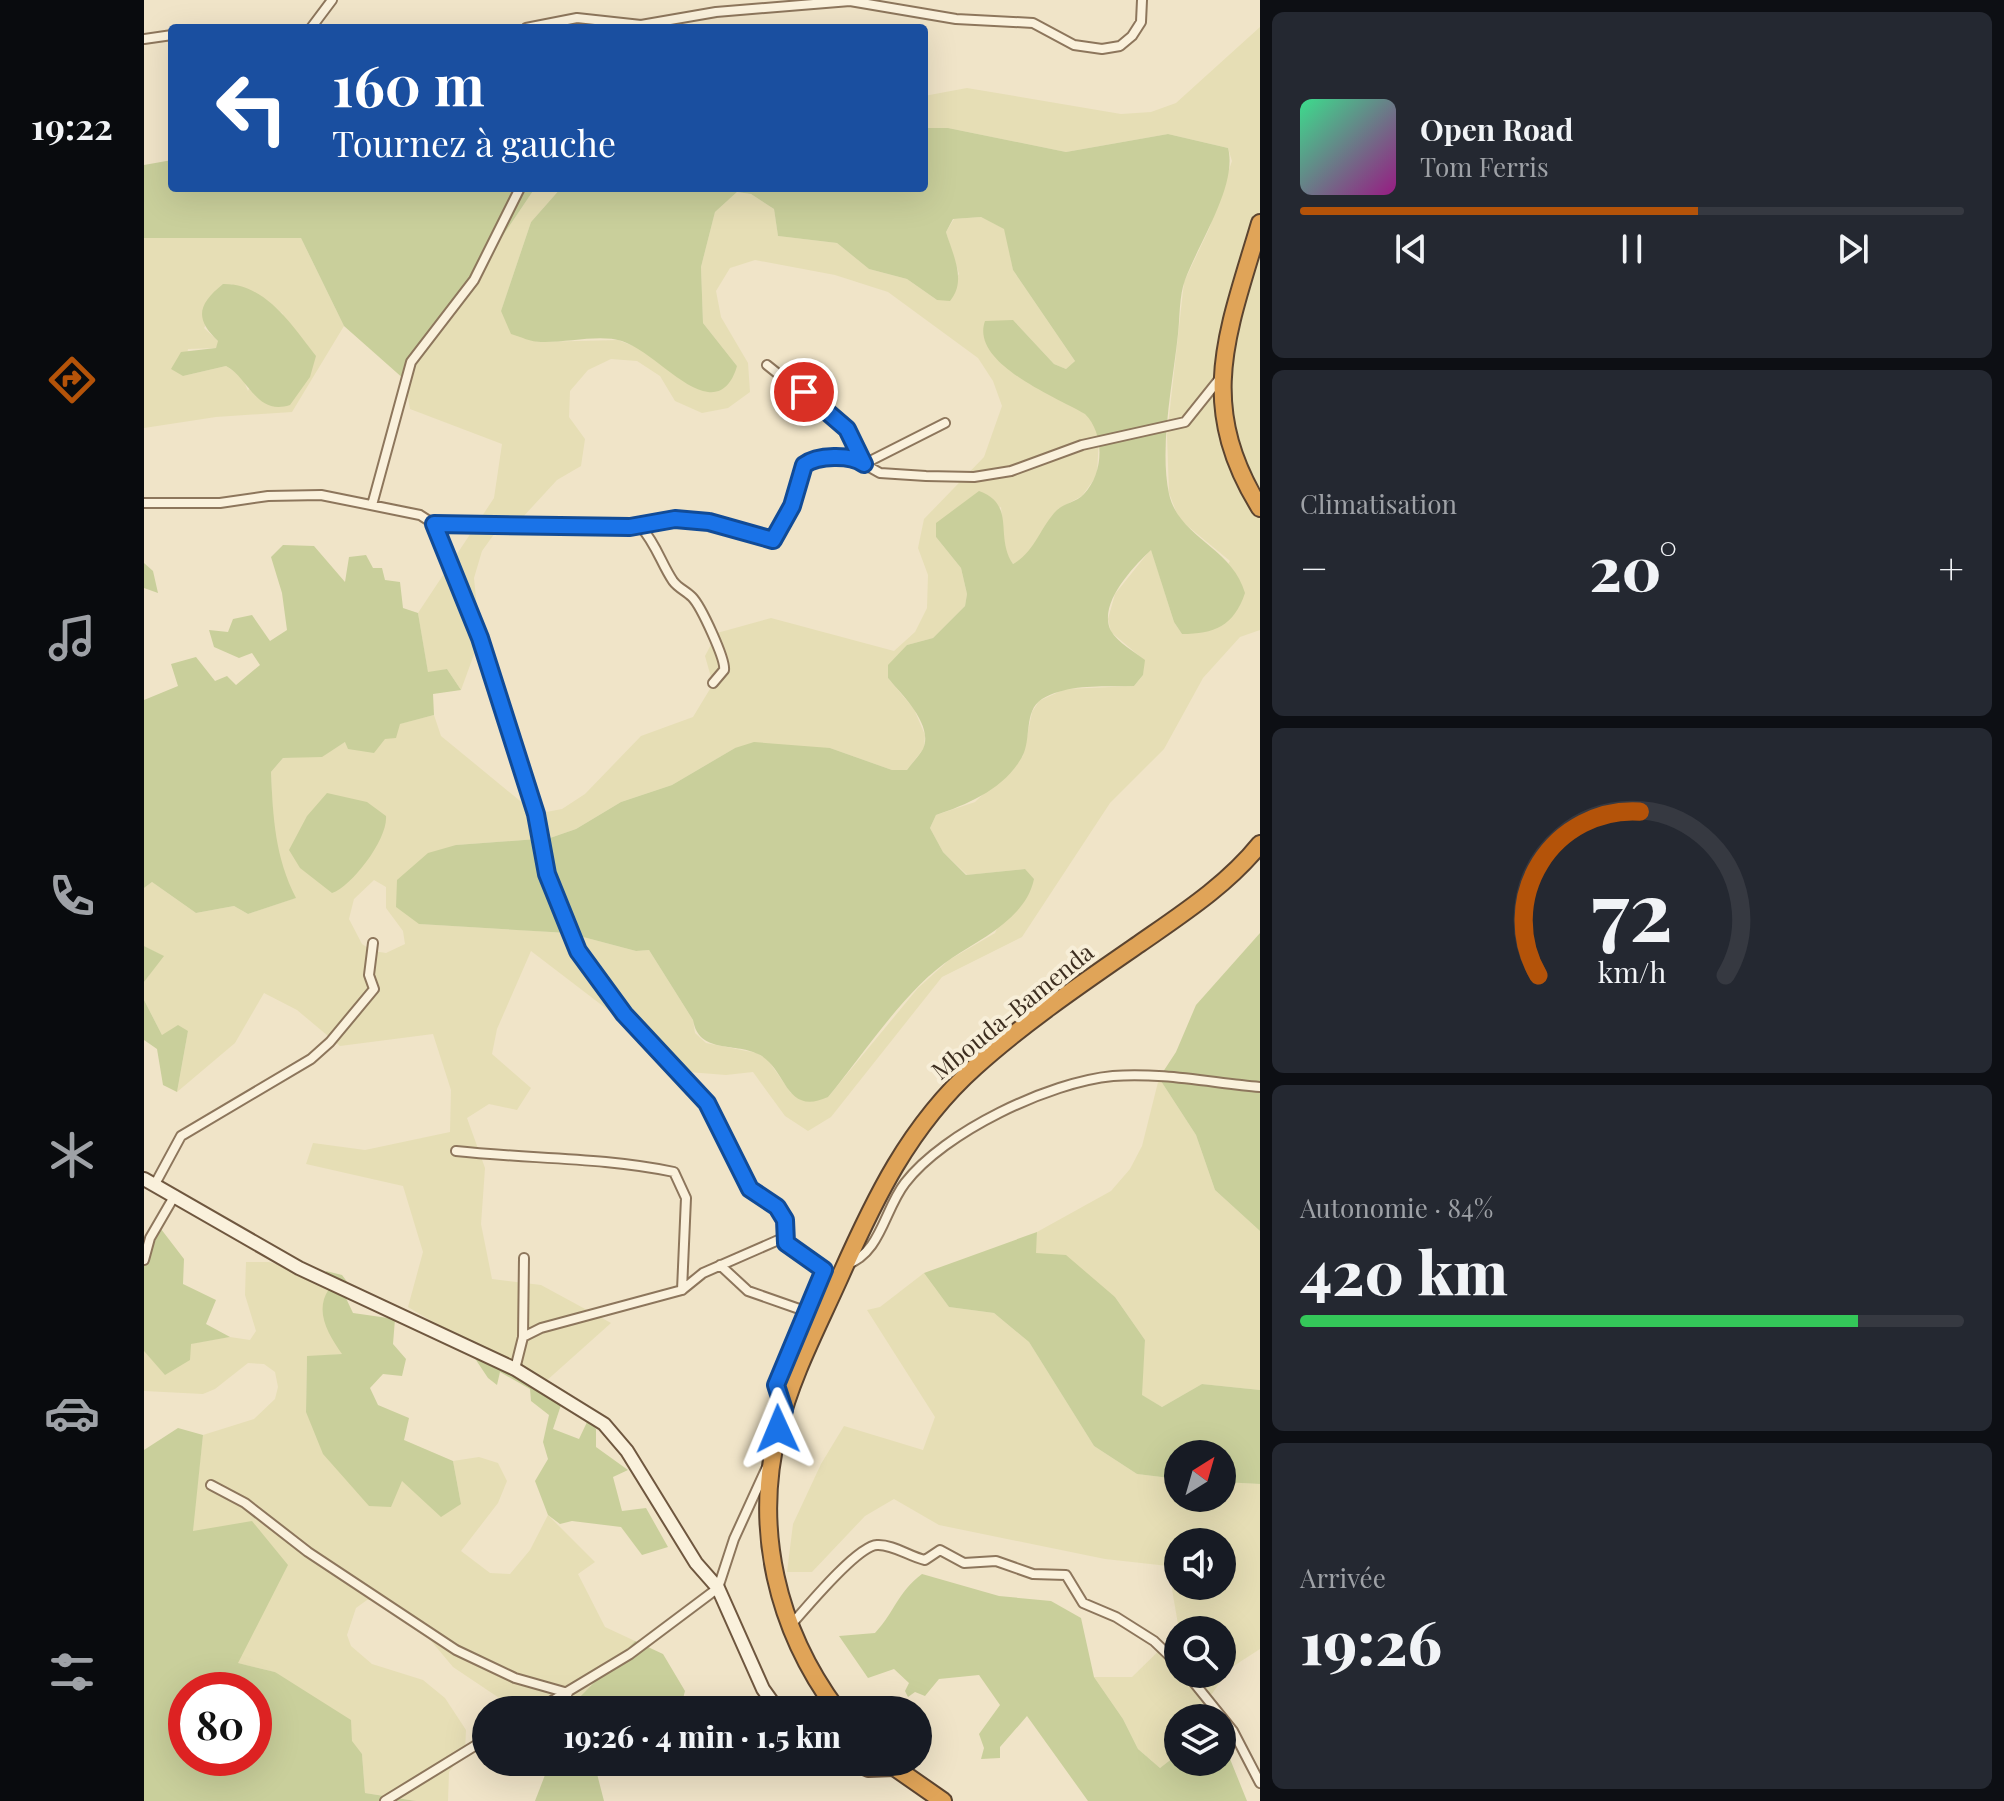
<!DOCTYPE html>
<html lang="fr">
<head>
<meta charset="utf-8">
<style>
  :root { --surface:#171b24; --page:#242831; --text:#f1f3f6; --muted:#9ea1a6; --line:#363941; --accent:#b45309 }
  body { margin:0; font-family:"Playfair Display",serif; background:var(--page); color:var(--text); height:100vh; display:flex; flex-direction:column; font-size:30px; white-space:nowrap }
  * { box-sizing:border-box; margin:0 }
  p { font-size:26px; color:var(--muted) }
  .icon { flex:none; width:44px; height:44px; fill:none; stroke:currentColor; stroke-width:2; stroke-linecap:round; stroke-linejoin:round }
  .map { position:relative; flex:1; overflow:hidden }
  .details { display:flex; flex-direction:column; gap:12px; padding:12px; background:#0d0f14; width:744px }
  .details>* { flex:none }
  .hud { position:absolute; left:24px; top:24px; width:760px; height:168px; border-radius:8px; box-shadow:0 8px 32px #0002; background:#1a4fa0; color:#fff; overflow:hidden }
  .needle { width:52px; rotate:37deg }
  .buttons { position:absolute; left:1020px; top:1440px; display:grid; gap:16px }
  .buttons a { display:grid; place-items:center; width:72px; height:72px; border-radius:50%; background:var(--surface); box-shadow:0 8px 32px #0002; font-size:40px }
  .speed { position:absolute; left:24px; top:1672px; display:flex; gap:16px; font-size:40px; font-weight:700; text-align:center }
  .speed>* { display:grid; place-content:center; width:104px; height:104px; border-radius:50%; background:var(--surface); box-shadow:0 8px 32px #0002; line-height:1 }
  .speed .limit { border:12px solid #d22; background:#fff; color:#111 }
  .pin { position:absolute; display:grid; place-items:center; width:68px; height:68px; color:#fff; margin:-34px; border:4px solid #fff; border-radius:50%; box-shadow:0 2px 8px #0007 }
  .me { position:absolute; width:88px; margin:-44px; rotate:359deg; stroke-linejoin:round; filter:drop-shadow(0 0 6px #0008) }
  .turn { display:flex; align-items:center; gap:28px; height:168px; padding:0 32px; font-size:36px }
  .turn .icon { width:104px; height:104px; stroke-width:2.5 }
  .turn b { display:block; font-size:56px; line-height:68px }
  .big { font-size:60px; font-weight:800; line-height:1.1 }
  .details .tile { flex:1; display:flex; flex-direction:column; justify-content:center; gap:12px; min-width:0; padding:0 28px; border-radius:12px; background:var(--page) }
  .details .dial { align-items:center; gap:0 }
  .dial svg { height:208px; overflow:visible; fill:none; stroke:var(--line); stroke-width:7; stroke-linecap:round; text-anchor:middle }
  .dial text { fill:var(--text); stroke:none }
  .song { display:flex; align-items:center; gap:24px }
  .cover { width:96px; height:96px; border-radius:12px; background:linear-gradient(135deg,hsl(150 70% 55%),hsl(310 70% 35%)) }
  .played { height:8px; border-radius:4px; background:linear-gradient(90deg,var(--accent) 60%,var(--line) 60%) }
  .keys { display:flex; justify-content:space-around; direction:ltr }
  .heat { display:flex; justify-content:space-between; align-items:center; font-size:44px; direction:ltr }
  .charge { height:12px; border-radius:6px; background:linear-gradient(90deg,#34c759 84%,var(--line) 0) }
  .trip { position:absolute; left:328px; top:1696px; width:460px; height:80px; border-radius:40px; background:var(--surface); box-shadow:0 8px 32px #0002; font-weight:800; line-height:80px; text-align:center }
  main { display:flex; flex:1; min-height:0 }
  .dock { display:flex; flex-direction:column; width:144px; justify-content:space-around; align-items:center; background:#090b0e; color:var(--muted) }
  .dock .icon { width:56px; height:56px }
  .dock .on { color:var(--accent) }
  .dock b { font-size:36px; color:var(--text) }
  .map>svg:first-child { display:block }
</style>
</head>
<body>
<main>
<nav class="dock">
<b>19:22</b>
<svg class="icon on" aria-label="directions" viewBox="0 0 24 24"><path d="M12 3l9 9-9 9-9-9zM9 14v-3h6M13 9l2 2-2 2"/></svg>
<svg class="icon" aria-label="music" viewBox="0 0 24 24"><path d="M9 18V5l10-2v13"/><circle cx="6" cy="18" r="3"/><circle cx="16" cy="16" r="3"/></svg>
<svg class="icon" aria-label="phone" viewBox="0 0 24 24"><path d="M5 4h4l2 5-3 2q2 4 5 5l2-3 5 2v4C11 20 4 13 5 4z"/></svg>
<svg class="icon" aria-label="climate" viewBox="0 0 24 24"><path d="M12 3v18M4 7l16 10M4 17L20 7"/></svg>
<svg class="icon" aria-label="car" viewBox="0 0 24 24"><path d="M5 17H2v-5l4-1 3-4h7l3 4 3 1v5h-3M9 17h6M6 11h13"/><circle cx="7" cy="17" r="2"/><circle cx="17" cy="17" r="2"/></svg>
<svg class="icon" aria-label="filters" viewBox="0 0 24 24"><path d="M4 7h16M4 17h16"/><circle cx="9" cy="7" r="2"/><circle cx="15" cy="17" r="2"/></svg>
</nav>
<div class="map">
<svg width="1116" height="1801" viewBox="0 0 1116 1801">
  <rect width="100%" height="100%" fill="#f0e4c8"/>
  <!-- farmland -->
  <path fill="#e6deb5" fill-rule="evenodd" d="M1116,27V630L1096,637L1059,678L1020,749L966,803L878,937L798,977L687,1117L664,1131L641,1116L609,1072L582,1075L532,1071L506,1042L387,951L353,1029L348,1054L387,1088L373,1110L345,1104L323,1118L341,1168L337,1224L348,1279L397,1285L467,1323L401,1382L331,1347L264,1307L279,1252L259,1186L162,1164L169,1143L221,1150L306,1132L307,1090L289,1034L196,1046L153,1010L120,993L91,1043L33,1092L44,1031L18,1035L0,1000V982L19,956L0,946V888L8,882L52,913L90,906L104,914L151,898L136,867L129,821L127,772L139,758L178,756L201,742L241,739L255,724L290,715L297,736L392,814L418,809L441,794L497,736L549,717L569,684L561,656L573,633L627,618L750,651L771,632L783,608L784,575L774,548L780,519L840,457L858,406L849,381L834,358L744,292L691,275L611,260L586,268L572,291L577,317L604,363L606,392L584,408L558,413L531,401L516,376L493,361L467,359L444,370L426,391L425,417L441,439L437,466L413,480L378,518L353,530L338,551L330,578L336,638L317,690L303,669L284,673L274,613L350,498L358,444L266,409L261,380L391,188H417L387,222L357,311L393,342L474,340L500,350L554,389L593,366L559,323L557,267L571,212L593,192L607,194L630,209L634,236L693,243L725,269L763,279L793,300L815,274L802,232L810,219L837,217L861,229L869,270L931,361L922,369L910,364L869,320L951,424L955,436L953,475L938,496L914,509L881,558L869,564L861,551L857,507L792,537L817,568L823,594L821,606L789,638L763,645L744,678L770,709L781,735L780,748L763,770H748L686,748H591L528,785L477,802L432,829L406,838L312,845L276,924L424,933L492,951L505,950L549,1020L551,1033L562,1043L613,1053L624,1060L647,1093L684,1097L774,988L805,960L851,933L881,869L823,875L799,852L786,828L792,815L831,802L879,756L888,712L895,701L921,689L990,686L999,675L1000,660L967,632L964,619L971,594L1007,549L1030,622L1038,634L1086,561L1035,519L1025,493L1023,435L1040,282L1065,229L1088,161L1084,148L1024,134L922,152L804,128H780V96L823,88L977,114L1007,112L1032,103ZM230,880L242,887V908L259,931L261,944L242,953L229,951L218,944L205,919L210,899Z
    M0,238H157L200,326L148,412L72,417L0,428ZM87,284L122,300L139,314L104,391L98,377L82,366L39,376L44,349L72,348L75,342L60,328Z
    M1015,1078L1052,1135L1071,1190L1116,1231V1390L1058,1384L1018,1407L997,1395L1001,1340L971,1297L891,1253L893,1232L967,1191L986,1169L998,1146Z
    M102,1262H125L183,1277L198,1354L163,1357L162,1412L258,1481L317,1504L309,1461L335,1457L354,1463L363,1481L354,1503L317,1551L346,1573L366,1574L386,1550L404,1515L451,1562L434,1574L461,1627L491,1641L423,1710H373L309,1667L283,1636L236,1600H223L212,1608L203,1635L207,1646L228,1664L279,1680L301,1698L322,1730L321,1751L305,1772L304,1801H272L221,1793L218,1754L131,1672L93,1663L48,1532L59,1435L110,1419L131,1399L134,1387L131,1372L120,1364L104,1363L71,1389L59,1394L0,1391V1351L86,1337L106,1340L112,1331L101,1295Z
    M780,1273L805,1307L850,1313L885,1342L950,1446L993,1474L1034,1479V1498H1078V1482L1116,1484V1649L1085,1669L1059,1707L1058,1718H1034V1754L1016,1768L994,1749L979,1719L950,1677H988L1034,1632V1674H1078V1630H1035L1024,1566L961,1559L795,1525L750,1499L721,1516L668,1572H643L649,1524L677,1464L700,1426L779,1450L791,1417L723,1310L736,1307ZM1034,1542H1078V1586H1034Z"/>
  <!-- green -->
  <path fill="#c9cf9b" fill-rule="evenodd" d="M780,128H804L922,152L1024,134L1084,148C1094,185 1054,244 1041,280C1035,296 1036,317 1034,334C1029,382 1015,447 1025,494C1035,538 1088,547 1101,593C1090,626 1070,634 1038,634L1030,622L1007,550C990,566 953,604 967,631C973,642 991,652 1001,660L999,675L990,686C960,687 925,683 898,699C879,711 888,740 878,757C860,789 824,804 792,815L786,828L799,852L822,875L881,869L890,879C882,918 838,938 808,958C761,989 720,1054 684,1097C640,1117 643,1067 614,1054C589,1042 555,1054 549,1020L505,950L492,951L424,933L275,924L252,907L253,880L284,853L312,845L406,838L432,829L477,802L528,785L591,748L610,742L686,748L748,770H763C768,763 775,756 779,749C790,725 758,695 744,678V665L763,645L789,638L821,606L823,594L817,568L792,537V523L835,491C873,505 850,536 869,564C891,552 896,527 913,510C920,503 933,502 940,494C960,473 961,434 941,414C910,396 826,363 841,321L869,320L910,364L922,369L931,361L869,270L860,229L837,217L809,219L802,232C809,255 823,281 806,301L793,300L763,279L725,269L693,243L634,236L630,209L607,194L593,192L571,212L557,267L559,323L593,366C589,380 581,394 564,392C538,389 507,351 478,341C455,334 422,343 397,342C387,342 377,337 367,334L357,311L387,222L417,188H780Z
    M28,160V188H391L261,380L200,326L157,238H0V165Z
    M79,284C122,283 149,327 172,356L166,377L146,405C112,416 105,378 82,366L39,376L27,369L37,352L72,348L74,341C51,319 53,305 79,284Z
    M139,545L170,546L201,582L205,557L222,555L229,568H238L241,580L256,582L259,608L274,613L284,672L303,669L317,690L289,694L290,715L256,724L252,738L241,739L230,753L204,749L201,742L178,757L139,758L127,772C129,818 131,857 152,898L104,914L90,906L52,913L8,882L0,888V700L34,686L27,664L52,657L71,681L83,676L92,685L116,665L108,653L95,658L70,647L65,630L84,632L89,619L108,615L126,641L143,630L138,593L127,557Z
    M0,563L9,571L14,593L0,588Z
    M183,793L223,802L242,816C244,839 208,886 188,893L156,868L145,850L163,816Z
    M1116,933V1231L1071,1190L1052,1135L1015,1078L1032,1052L1052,1005Z
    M0,946L20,956L0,982Z
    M0,1000L18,1035L34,1025L44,1031L33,1092L19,1085L13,1049L0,1040Z
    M17,1229L40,1259L39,1284L72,1300L62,1324L86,1337L47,1344L46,1360L21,1375L0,1351V1239Z
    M893,1232L892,1253L922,1255L971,1297L1001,1340L998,1395L1018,1407L1058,1384L1116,1390V1484L1078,1482V1454H1034V1479L993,1474L950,1446L885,1342L850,1313L805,1307L780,1273Z
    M182,1271L198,1275L204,1283L200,1294L209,1313L251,1319L249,1344L262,1359L258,1376L239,1374L226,1388L234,1405L265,1418L260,1440L309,1461L317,1504L297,1517L258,1481L247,1507L225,1506L179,1454L162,1412L163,1356L198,1354C184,1334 170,1311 185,1289Z
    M331,1347L419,1399L409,1429L435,1439L444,1420L452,1429V1447L484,1470L469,1477L478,1511L502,1508L524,1547L498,1555L477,1527L428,1521L416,1524L404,1515L391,1481L404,1459L399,1442L405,1415L387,1401L386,1389L356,1372L353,1385L344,1378L330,1357Z
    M34,1428L59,1435L49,1531L108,1521L144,1565L94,1663L131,1672L207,1720L208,1741L218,1754L221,1793L272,1801H0V1450ZM42,1690H110V1758H42Z
    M778,1574L855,1596L907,1601L937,1618L950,1677L979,1719L994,1749L1016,1768L1034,1754V1762H1078V1757L1084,1754L1103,1801H944L883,1716L856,1747V1758L837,1759L840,1748L835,1734L856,1705L835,1675L795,1679L781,1696L771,1692L764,1697L761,1691L765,1683L750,1669L724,1678L695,1636L731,1633C752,1610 753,1593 778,1574Z
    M491,1641L519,1654L541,1691L536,1710H423Z
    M406,1762H457L452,1770L460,1801H391Z"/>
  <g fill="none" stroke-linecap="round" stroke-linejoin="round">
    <defs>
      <path id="street" d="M167,28L188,0
        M382,28L433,18L497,25L572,12L706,1L812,19L889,23L930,45L958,49L976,46L988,36L997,22L998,0
        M0,39L28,35
        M623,365L703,429L720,464L736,473L782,476L830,477L867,471L938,445L1041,422L1077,377
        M0,503H76L124,496L177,495L276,515L290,524L336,638L392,814L403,874L434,951L480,1014L563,1103L606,1189L633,1207L641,1220L639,1238L642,1243L693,1281
        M228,505L267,362L330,280L376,188
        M290,524L486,527L531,519L565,522L625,541C654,527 642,478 666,461L713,459L720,464L801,423
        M497,527C512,544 517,563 529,581C534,588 542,591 548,597C557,606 582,660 580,670L569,683
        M312,1151C385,1159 458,1157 530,1172L542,1198L538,1290
        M11,1184L37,1136L167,1059L186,1042L230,989L225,975L229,943
        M0,1260L6,1238L31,1195
        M576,1265L604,1291L661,1311
        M702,1265C737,1253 740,1210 761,1183C800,1132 905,1082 969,1076C1016,1072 1069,1083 1116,1087
        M379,1337L397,1328L538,1290L559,1273L639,1238
        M371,1369L379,1337L380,1258
        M639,1406L632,1385L680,1270
        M67,1485L101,1503L164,1552L312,1650L371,1678L424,1693
        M647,1625C662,1608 713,1546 733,1545C749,1544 766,1557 781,1560L796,1550L820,1563L852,1561L889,1574L922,1575L939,1603L972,1617L1010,1641L1034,1664
        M1043,1674L1089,1731L1116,1783
        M393,1710L486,1654L574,1588L590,1539L622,1469
        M241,1801L342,1739"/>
      <path id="secondary" d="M0,1179L155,1268L371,1369L460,1424L483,1451L552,1563L574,1588L619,1689L634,1710
        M705,1762L724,1770L751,1769"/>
      <path id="highway" d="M1116,223C1084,332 1051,403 1116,508
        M693,1710C633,1629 609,1529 634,1430C647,1377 673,1328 695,1279C730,1200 765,1126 831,1067C881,1022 940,982 995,944C1038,914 1083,885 1116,844
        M743,1762L799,1801"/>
    </defs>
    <!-- street casing -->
    <use href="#street" stroke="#8d765c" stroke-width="12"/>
    <!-- secondary casing -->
    <use href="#secondary" stroke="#6f573f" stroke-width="16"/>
    <!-- highway casing -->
    <use href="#highway" stroke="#5b4430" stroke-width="20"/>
    <!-- street -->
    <use href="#street" stroke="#faf1dc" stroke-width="8"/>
    <!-- secondary -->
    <use href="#secondary" stroke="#faf1dc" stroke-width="12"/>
    <!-- highway -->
    <use href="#highway" stroke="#e0a458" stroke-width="16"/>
  </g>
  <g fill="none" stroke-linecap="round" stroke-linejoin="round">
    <defs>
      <path id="route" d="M634,1429L640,1410L632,1385L680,1270L642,1243L641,1220L633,1207L606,1189L563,1103L480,1014L434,951L403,874L392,814L336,638L290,524L486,527L531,519L565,522L629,540L648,506L660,465C673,455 707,454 720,464L703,429L660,392"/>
    </defs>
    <!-- route casing -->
    <use href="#route" stroke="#114b97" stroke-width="20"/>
    <!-- route -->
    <use href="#route" stroke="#1a73e8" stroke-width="14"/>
  </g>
  <g text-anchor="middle" stroke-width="8" stroke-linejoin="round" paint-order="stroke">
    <!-- street labels -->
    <g font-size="24" fill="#3d2e20" stroke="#f7eed8">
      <text transform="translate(869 1012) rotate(-39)" y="8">Mbouda-Bamenda</text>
    </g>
  </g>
</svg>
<div class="buttons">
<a><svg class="needle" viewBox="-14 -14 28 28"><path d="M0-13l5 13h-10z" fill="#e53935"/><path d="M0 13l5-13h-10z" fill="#9ea1a6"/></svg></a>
<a><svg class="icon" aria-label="sound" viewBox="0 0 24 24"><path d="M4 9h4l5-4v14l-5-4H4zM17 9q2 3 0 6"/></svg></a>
<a><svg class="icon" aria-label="search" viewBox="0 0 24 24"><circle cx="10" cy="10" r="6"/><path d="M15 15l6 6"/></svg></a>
<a><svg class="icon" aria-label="layers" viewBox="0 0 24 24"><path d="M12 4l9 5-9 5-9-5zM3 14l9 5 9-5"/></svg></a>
</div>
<div class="speed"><div class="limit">80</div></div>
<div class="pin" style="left:660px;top:392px;background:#d93025"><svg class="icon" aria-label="arrive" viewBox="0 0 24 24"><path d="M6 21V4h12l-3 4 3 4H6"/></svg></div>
<svg class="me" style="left:634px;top:1429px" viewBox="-20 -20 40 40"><path d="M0-17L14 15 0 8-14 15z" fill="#1a73e8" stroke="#fff" stroke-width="4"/></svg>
<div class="trip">19:26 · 4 min · 1.5 km</div>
<div class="hud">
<div class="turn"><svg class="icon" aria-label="left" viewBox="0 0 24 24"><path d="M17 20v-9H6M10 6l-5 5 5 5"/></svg><div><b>160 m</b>Tournez à gauche</div></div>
</div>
</div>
<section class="details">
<div class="tile">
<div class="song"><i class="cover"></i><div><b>Open Road</b><p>Tom Ferris</p></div></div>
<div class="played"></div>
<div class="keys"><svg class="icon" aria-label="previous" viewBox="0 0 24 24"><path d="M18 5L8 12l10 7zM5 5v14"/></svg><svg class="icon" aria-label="pause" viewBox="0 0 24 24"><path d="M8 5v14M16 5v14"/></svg><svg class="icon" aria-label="next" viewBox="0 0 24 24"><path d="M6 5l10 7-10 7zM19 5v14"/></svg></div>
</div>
<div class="tile"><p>Climatisation</p>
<div class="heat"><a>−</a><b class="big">20°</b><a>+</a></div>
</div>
<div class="tile dial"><svg viewBox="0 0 100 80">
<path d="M14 69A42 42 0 1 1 86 69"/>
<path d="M14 69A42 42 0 0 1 53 6" stroke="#b45309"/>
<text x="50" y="56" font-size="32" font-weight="700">72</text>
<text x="50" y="72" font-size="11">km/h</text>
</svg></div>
<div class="tile"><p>Autonomie · 84%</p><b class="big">420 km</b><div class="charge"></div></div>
<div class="tile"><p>Arrivée</p><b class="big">19:26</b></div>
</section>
</main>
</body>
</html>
